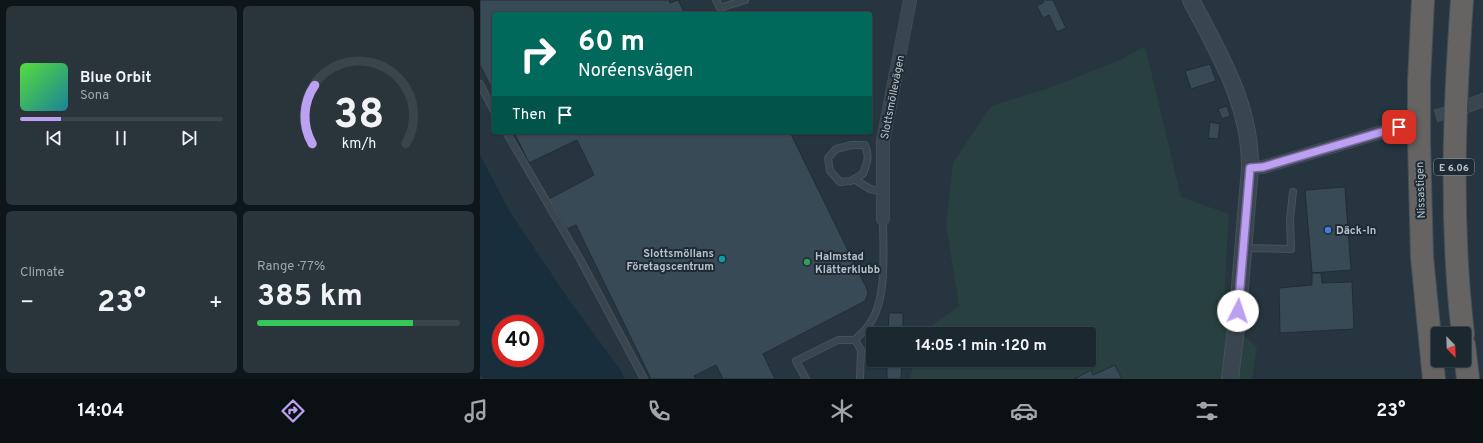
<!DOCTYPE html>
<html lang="en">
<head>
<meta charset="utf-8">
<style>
  :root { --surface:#1c282f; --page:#29343b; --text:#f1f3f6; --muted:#a0a6aa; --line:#3a444b; --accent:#bca0f2 }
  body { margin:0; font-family:Overpass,sans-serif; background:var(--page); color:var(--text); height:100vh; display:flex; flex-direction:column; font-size:15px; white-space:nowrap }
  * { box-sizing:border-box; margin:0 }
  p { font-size:13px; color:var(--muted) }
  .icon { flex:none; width:22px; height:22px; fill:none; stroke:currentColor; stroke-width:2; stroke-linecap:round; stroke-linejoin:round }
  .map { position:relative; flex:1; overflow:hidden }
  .sheet { display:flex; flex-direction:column; gap:6px; padding:6px; background:#0f161a; width:480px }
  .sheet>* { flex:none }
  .guide { position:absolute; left:12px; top:12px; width:380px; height:122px; border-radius:4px; box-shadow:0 1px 3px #0004,0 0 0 1px var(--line); background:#00695c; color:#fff; overflow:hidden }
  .needle { width:26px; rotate:157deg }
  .fabs { position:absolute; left:951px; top:327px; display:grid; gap:8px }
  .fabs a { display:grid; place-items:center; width:40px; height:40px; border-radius:4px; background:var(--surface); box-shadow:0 1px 3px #0004,0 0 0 1px var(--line); font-size:20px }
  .speed { position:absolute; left:12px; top:315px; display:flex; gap:8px; font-size:20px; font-weight:700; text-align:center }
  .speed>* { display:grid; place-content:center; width:52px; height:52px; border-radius:50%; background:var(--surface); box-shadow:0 1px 3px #0004,0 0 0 1px var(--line); line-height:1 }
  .speed .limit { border:6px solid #d22; background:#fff; color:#111 }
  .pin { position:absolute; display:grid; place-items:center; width:34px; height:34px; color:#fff; margin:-17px; border-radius:8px; box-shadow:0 2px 6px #0006 }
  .me { position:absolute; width:44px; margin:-22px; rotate:4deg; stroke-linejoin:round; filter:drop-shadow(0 0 3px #0008) }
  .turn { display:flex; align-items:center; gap:14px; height:84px; padding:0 20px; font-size:18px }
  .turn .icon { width:52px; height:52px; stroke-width:2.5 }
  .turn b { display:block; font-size:28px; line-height:34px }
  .then { display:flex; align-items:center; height:38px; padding:0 20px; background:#0003; gap:8px; font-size:15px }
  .big { font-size:30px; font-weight:700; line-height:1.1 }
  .sheet .widget { flex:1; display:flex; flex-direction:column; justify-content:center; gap:6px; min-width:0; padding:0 14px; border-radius:6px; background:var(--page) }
  .sheet .dial { align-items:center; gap:0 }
  .dial svg { height:104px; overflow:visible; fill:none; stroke:var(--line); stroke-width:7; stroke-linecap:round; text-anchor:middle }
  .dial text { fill:var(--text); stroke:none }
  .song { display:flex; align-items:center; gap:12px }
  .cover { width:48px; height:48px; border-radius:6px; background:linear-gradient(135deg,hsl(110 70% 55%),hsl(190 70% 35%)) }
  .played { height:4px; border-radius:2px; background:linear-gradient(90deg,var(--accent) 20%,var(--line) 20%) }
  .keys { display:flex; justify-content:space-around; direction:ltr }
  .heat { display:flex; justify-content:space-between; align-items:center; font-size:22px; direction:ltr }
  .charge { height:6px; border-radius:3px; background:linear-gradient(90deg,#34c759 77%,var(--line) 0) }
  .sheet .tiles { flex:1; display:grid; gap:6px; grid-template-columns:repeat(2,1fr) }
  .trip { position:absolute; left:386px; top:327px; width:230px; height:40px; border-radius:4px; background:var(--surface); box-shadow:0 1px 3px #0004,0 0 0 1px var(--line); font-weight:700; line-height:40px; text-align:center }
  .tab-bar { display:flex; height:64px; justify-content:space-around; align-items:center; background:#0b1013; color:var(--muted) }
  .tab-bar .icon { width:28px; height:28px }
  .tab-bar .current { color:var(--accent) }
  .tab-bar b { font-size:18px; color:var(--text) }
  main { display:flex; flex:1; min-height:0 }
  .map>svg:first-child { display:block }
</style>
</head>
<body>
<main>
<section class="sheet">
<div class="tiles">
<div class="widget">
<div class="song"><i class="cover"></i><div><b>Blue Orbit</b><p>Sona</p></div></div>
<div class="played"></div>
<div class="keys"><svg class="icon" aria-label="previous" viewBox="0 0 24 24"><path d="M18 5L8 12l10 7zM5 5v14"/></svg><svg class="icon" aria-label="pause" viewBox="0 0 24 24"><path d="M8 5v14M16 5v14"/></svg><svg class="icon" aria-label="next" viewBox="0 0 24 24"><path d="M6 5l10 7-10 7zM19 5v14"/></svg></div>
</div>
<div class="widget dial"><svg viewBox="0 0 100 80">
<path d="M14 69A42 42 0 1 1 86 69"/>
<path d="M14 69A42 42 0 0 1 16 24" stroke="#bca0f2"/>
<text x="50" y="56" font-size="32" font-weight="700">38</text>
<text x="50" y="72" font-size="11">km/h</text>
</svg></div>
<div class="widget"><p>Climate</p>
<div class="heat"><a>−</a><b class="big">23°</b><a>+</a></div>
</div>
<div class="widget"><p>Range · 77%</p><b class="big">385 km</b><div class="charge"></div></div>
</div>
</section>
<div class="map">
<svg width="1003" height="379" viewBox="0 0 1003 379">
  <rect width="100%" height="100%" fill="#26353f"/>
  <!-- green -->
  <path fill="#28403f" d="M665,46L701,197L749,214L743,318L777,347L772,379H430L434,360H609V334H440L479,306L466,225L473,163L511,106L569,88L640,60Z"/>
  <!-- water -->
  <path fill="#192e3d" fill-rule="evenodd" d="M0,155L30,212L89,300L139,368L145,379H5L0,375ZM21,324H55V358H21Z"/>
  <!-- building -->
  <path fill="#384a55" stroke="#212d36" d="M0,0H189L190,3L198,0L205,14H14V93L0,65Z
    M562,0H573L586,28L577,32L569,15L563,18L557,6L564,2Z
    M730,64L736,81L711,89L705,71Z
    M747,106L750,116L742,119L738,109Z
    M730,122L740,124L738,139L728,138Z
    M34,132H310L387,289L388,294L385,301L283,354L295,379H243L236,365L214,376L216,379H171L96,225L87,229L69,199L114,175L97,140L49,163Z
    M865,187L871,270L832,273L825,190Z
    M832,273H841L842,283L872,282L874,329L800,333L799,288L832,285Z
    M409,313H423V334H408Z
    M407,360H422L421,379H407Z
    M635,365L642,379H594L611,370L613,375Z"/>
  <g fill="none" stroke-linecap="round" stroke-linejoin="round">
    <!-- minor-tunnel -->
    <path stroke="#3c4a54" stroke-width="13" stroke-dasharray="13 6" stroke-linecap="butt" d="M919,127L982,108"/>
    <defs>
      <path id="service" d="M236,0L240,8L265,0
        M0,84L14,111
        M26,132L100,259L164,379
        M372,145H385C390,158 387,162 383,174L371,181L360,182L350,171L348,158L356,149Z
        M374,179L390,189L403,192
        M764,248L811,249L810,219L813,192
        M375,340L381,350L380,379
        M326,379L316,361L358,340H375C379,335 385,331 388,326C408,301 403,250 403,219"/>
      <path id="minor" d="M987,106L1003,100
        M770,168L783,167L919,127
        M403,219V141L430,0"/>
      <path id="tertiary" d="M711,0C739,54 771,105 770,168L758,311L750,379"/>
      <path id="trunk" d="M943,0L939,82V141L942,257L954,379
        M982,0C974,112 970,223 983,334
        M984,345L988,379"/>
    </defs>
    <!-- service casing -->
    <use href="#service" stroke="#46525b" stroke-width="8"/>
    <!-- minor casing -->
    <use href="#minor" stroke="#46525b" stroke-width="14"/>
    <!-- tertiary casing -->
    <use href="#tertiary" stroke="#46525b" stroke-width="18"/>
    <!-- trunk casing -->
    <use href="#trunk" stroke="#455159" stroke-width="24"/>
    <!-- service -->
    <use href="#service" stroke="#3a464f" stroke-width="6"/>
    <!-- minor -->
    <use href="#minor" stroke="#3a464f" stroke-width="13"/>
    <!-- tertiary -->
    <use href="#tertiary" stroke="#3a464f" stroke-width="16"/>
    <!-- trunk -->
    <use href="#trunk" stroke="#666463" stroke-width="22"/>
  </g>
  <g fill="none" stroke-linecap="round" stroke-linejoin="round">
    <defs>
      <path id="route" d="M758,311L770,168L783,167L919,127"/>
    </defs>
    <!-- route casing -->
    <use href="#route" stroke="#7a689d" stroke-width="10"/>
    <!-- route -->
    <use href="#route" stroke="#bca0f2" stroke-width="7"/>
  </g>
  <!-- markers -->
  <circle fill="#3f7fe0" stroke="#1f2b34" stroke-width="1.5" cx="848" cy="230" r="4"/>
  <circle fill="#0f9aa8" stroke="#1f2b34" stroke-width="1.5" cx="242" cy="259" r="4"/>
  <circle fill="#2e9e5b" stroke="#1f2b34" stroke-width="1.5" cx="327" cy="262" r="4"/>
  <g text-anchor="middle" stroke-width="4" stroke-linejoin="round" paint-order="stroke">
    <!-- shield labels -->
    <rect fill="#1f2b34" stroke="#89949c" stroke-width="1" x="954" y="159" width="40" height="16" rx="3"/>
    <g font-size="10" font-weight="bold" fill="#b6c1c9">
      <text x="974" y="171">E 6.06</text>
    </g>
    <!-- street labels -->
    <g font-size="11" fill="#b6c1c9" stroke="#1f2b34">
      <text transform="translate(412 97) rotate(-79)" y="4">Slottsmöllevägen</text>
      <text transform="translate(940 190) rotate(-92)" y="4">Nissastigen</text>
    </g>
    <!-- poi labels -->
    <g font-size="11" font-weight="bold" fill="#b6c1c9" stroke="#1f2b34" text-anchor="start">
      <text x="856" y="234">Däck-In</text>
      <text x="234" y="257" text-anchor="end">Slottsmöllans<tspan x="234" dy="13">Företagscentrum</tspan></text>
      <text x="335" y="260">Halmstad<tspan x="335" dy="13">Klätterklubb</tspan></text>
    </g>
  </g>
</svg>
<div class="fabs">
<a><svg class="needle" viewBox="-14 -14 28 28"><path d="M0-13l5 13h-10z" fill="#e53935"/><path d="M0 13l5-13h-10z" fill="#a0a6aa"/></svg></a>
</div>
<div class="speed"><div class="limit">40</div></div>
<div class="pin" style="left:919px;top:127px;background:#d93025"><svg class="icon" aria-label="arrive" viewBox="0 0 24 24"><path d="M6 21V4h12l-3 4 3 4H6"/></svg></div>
<svg class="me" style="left:758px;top:311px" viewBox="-20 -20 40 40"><circle r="19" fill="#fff"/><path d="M0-13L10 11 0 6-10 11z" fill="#bca0f2"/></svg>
<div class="trip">14:05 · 1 min · 120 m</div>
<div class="guide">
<div class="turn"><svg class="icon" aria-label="right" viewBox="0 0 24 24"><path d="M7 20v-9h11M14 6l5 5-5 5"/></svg><div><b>60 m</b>Noréensvägen</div></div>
<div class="then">Then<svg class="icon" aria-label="arrive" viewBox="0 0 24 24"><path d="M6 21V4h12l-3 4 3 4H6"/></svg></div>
</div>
</div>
</main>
<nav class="tab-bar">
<b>14:04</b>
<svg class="icon current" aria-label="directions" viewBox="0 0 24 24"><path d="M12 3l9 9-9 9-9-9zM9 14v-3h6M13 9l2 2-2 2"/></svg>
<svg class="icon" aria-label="music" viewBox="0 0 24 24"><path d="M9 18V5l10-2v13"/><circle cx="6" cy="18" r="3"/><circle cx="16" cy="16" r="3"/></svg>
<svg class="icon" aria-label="phone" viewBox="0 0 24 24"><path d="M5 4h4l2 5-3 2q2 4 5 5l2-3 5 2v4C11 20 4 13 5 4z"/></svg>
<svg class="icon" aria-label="climate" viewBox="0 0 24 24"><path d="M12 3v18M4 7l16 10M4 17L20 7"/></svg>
<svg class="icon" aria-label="car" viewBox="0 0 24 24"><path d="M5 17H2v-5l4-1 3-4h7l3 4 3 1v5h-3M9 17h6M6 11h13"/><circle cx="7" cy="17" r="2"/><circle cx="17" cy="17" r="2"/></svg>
<svg class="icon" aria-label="filters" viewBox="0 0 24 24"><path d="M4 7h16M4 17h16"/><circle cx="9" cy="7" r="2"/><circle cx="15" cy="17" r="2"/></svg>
<b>23°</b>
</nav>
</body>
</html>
